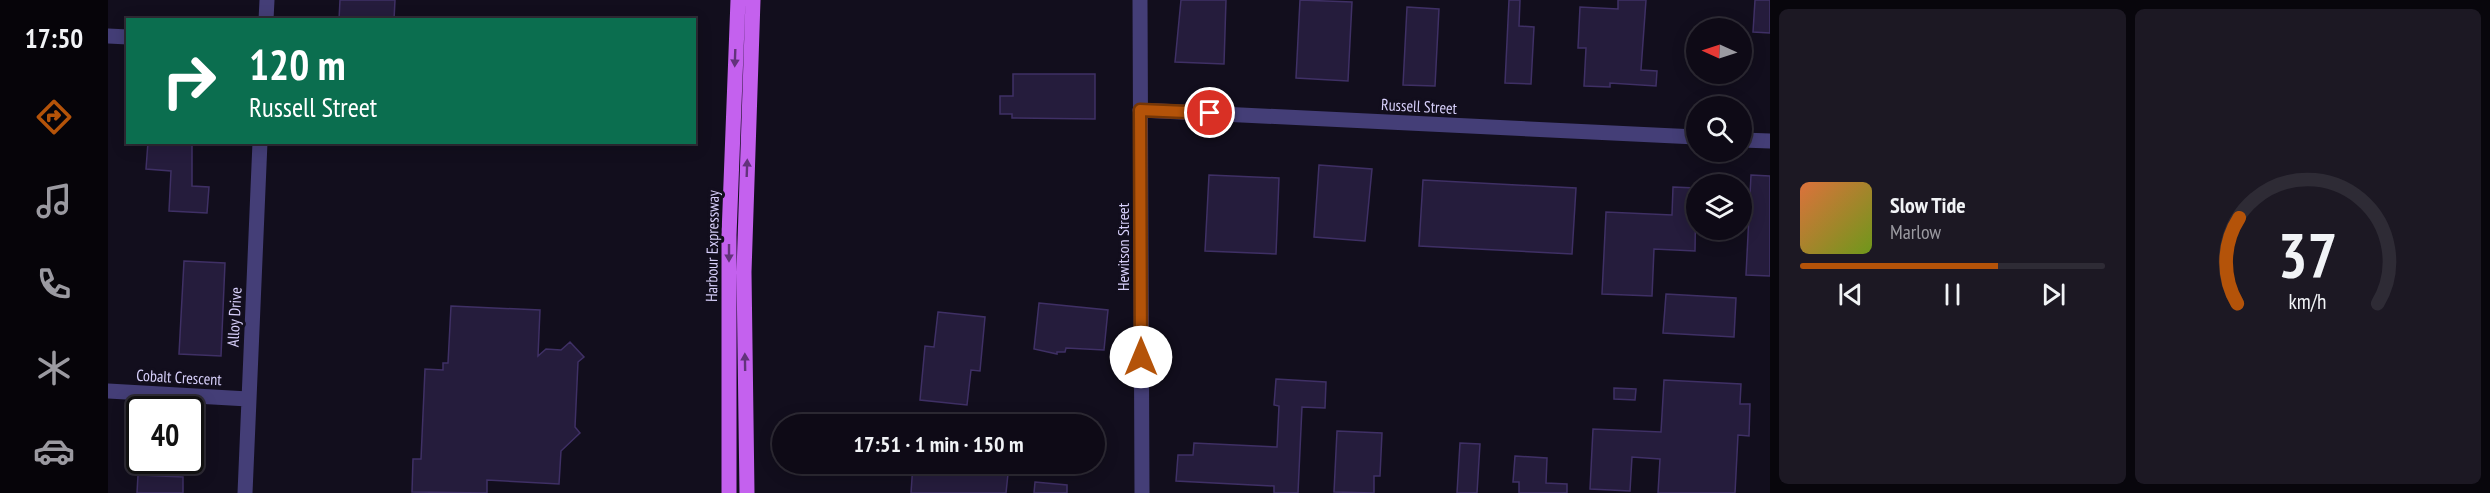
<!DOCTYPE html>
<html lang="en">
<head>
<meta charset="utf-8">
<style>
  :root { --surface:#0e0a16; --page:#1c1823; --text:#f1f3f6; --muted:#9b9aa1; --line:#2e2b35; --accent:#b45309 }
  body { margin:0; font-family:"PT Sans Narrow",sans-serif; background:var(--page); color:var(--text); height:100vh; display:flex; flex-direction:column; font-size:22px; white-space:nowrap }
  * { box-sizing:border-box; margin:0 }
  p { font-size:20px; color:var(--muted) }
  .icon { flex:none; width:33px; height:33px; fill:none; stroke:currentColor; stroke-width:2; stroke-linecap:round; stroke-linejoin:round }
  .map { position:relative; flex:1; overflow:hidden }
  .panel { display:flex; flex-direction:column; gap:9px; padding:9px; background:#08060c; width:720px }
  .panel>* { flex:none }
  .guide { position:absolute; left:18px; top:18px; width:570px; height:126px; border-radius:0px; box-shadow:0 3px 15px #0003,0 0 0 2px var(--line); background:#0b6e4f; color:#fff; overflow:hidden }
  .needle { width:39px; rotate:273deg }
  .controls { position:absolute; left:1578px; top:18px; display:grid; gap:12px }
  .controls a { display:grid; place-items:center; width:66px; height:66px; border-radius:50%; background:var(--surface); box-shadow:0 3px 15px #0003,0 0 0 2px var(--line); font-size:30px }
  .speed { position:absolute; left:18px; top:396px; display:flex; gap:12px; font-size:30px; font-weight:700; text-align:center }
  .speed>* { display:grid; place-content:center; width:78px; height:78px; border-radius:50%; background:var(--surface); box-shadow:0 3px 15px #0003,0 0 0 2px var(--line); line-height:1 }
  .speed .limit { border:3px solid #111; border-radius:9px; background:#fff; color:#111 }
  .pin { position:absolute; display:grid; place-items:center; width:51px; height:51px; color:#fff; margin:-26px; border:3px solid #fff; border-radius:50%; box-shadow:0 2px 6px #0007 }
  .me { position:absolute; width:66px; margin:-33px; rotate:0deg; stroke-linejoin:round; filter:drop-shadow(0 0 4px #0008) }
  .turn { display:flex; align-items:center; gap:21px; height:126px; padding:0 24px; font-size:27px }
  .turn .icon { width:78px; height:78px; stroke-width:2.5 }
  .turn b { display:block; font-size:42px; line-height:51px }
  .panel .tile { flex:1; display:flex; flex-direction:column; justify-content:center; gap:9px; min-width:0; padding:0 21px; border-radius:9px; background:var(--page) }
  .panel .dial { align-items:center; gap:0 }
  .dial svg { height:156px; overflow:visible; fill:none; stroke:var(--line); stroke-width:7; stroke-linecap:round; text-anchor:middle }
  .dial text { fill:var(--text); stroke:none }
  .song { display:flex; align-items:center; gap:18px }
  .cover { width:72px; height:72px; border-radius:9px; background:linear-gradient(135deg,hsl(20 70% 55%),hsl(80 70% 35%)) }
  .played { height:6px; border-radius:3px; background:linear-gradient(90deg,var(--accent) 65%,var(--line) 65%) }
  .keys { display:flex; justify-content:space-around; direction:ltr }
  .panel .tiles { flex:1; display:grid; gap:9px; grid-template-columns:repeat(2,1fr) }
  .trip { position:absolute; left:664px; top:414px; width:333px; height:60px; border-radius:30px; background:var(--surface); box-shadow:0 3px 15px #0003,0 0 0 2px var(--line); font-weight:800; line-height:60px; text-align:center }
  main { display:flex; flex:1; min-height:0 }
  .tab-bar { display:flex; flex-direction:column; width:108px; justify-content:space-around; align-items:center; background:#060409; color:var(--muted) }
  .tab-bar .icon { width:42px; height:42px }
  .tab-bar .current { color:var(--accent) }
  .tab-bar b { font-size:27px; color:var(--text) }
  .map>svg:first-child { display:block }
</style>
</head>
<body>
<main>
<nav class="tab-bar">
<b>17:50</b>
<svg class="icon current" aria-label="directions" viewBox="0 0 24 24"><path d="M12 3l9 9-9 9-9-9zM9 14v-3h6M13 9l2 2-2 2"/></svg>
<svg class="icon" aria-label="music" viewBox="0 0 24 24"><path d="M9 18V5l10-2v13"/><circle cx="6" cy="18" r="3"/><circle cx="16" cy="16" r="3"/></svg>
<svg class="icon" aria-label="phone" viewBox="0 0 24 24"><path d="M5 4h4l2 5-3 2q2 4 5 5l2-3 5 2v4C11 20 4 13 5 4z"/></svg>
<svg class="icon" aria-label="climate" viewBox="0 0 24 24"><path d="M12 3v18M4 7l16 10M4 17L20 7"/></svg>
<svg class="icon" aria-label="car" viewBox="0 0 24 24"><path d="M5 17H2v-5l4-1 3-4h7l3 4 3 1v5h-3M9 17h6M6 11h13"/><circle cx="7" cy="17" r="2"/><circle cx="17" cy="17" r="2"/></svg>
</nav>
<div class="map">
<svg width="1662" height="493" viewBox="0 0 1662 493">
  <rect width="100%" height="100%" fill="#120e1d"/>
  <!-- building -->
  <path fill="#251c3c" stroke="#3f3065" stroke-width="1.5" d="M232,0H287L286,20H231Z
    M1073,0H1118L1116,64L1067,62Z
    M1192,0L1244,2L1240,81L1188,78Z
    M1401,0H1412L1411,26L1426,27L1423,84L1397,83Z
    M1510,0H1538L1533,70L1549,71L1548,86L1502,83V87L1476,86L1478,48H1470L1472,7L1510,9Z
    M1647,0H1662V33L1645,32Z
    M1299,7L1331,9L1327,86L1295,85Z
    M905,74H987V119L904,118V114H892V96H905Z
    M40,142H84V186L101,187L99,213L61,211L63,171L38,169Z
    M1211,165L1264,169L1257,241L1206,237Z
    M1101,175L1171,178L1168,254L1097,251Z
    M1643,175L1662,176V276L1638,275Z
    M1315,180L1468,188L1464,254L1311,246Z
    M1565,187L1588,188L1587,251L1546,249L1544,296L1494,294L1498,212L1564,215Z
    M76,261L117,263L113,356L71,354Z
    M1558,294L1628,298L1626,337L1555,333Z
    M931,303L1000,310L996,350L958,348L957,352H949V354L926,349Z
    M343,306L432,310L430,356L438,349L453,350L462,342L476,357L470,362L467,427L472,433L453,451L451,484L379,480V493L304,492L305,459H313L317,369L335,370V363H340Z
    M830,312L877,317L872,371L863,370L859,405L812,400L817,346L826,347Z
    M1168,379L1218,382L1217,408L1194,407L1190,493H1166V486L1068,481L1070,455H1085L1086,443L1169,447L1171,406L1166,405Z
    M1556,380L1633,384L1632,404H1642L1641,436L1630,435L1627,493H1550L1552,459L1524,457L1522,491L1482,489L1485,429L1553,432Z
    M1506,388L1528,389L1527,400L1506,399Z
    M1229,431L1274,433L1272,476H1266V493L1226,492Z
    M1352,443L1372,444L1369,493H1349Z
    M1407,456L1439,458L1438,483L1459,484V493H1411V482H1405Z
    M805,464H901L898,493H803Z
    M30,475L75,477V493H29Z
    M927,482L959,485V493H926Z"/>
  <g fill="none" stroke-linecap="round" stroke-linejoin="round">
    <!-- minor -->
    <path stroke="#443e77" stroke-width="15" d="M158,20L159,0
      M0,36L20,37
      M0,391L140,399
      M137,493L152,142"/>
    <!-- tertiary -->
    <path stroke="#443e77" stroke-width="15" d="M1032,0L1034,493
      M1032,110L1588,137
      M1634,140L1662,141"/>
    <!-- primary -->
    <path stroke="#c461ee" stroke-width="15" d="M621,493V235L630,0
      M639,493L636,272L645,0"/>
  </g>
  <!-- one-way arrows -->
  <defs><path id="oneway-solid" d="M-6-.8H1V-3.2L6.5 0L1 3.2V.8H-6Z" transform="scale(1.5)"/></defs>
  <g fill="#62337b">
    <use href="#oneway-solid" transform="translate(627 58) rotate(92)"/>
    <use href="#oneway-solid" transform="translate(639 168) rotate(-88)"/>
    <use href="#oneway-solid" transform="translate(621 253) rotate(90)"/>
    <use href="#oneway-solid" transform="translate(637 362) rotate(-91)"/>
  </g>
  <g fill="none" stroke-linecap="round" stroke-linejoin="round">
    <defs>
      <path id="route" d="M1033,357L1032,110L1102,113"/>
    </defs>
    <!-- route casing -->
    <use href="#route" stroke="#753606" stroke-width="15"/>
    <!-- route -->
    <use href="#route" stroke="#b45309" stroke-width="10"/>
  </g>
  <g text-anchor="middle" stroke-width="6" stroke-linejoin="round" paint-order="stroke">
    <!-- street labels -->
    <g font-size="16" fill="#d7cffa" stroke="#120e1d">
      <text transform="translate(1311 106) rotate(3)" y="6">Russell Street</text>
      <text transform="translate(604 246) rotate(-89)" y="6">Harbour Expressway</text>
      <text transform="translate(1015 247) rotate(-90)" y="6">Hewitson Street</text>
      <text transform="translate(126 317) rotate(-87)" y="6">Alloy Drive</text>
      <text transform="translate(71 377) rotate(3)" y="6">Cobalt Crescent</text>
    </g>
  </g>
</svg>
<div class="controls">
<a><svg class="needle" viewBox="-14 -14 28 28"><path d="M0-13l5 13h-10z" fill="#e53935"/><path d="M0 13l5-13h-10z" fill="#9b9aa1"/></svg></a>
<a><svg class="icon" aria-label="search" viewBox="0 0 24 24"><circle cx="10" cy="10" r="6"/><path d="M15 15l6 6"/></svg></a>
<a><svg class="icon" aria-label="layers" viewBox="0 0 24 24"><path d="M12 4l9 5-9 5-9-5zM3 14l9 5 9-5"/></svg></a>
</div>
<div class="speed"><div class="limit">40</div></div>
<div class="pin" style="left:1102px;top:113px;background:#d93025"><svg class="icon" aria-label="arrive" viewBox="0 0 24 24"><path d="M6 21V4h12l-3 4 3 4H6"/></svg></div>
<svg class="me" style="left:1033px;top:357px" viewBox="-20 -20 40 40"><circle r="19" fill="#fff"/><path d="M0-13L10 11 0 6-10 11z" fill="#b45309"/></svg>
<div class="trip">17:51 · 1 min · 150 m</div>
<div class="guide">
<div class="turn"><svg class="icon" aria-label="right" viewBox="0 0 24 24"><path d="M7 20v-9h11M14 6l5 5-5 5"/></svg><div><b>120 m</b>Russell Street</div></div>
</div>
</div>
<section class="panel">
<div class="tiles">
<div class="tile">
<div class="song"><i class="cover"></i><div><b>Slow Tide</b><p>Marlow</p></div></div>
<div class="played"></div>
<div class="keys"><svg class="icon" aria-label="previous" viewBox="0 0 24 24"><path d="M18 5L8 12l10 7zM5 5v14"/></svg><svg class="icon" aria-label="pause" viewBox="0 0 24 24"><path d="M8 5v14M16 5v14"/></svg><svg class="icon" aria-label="next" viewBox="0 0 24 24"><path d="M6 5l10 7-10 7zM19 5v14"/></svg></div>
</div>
<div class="tile dial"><svg viewBox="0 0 100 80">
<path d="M14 69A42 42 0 1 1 86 69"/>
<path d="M14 69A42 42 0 0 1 15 25" stroke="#b45309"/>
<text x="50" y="56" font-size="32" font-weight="700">37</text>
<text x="50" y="72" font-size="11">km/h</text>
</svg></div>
</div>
</section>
</main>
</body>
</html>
